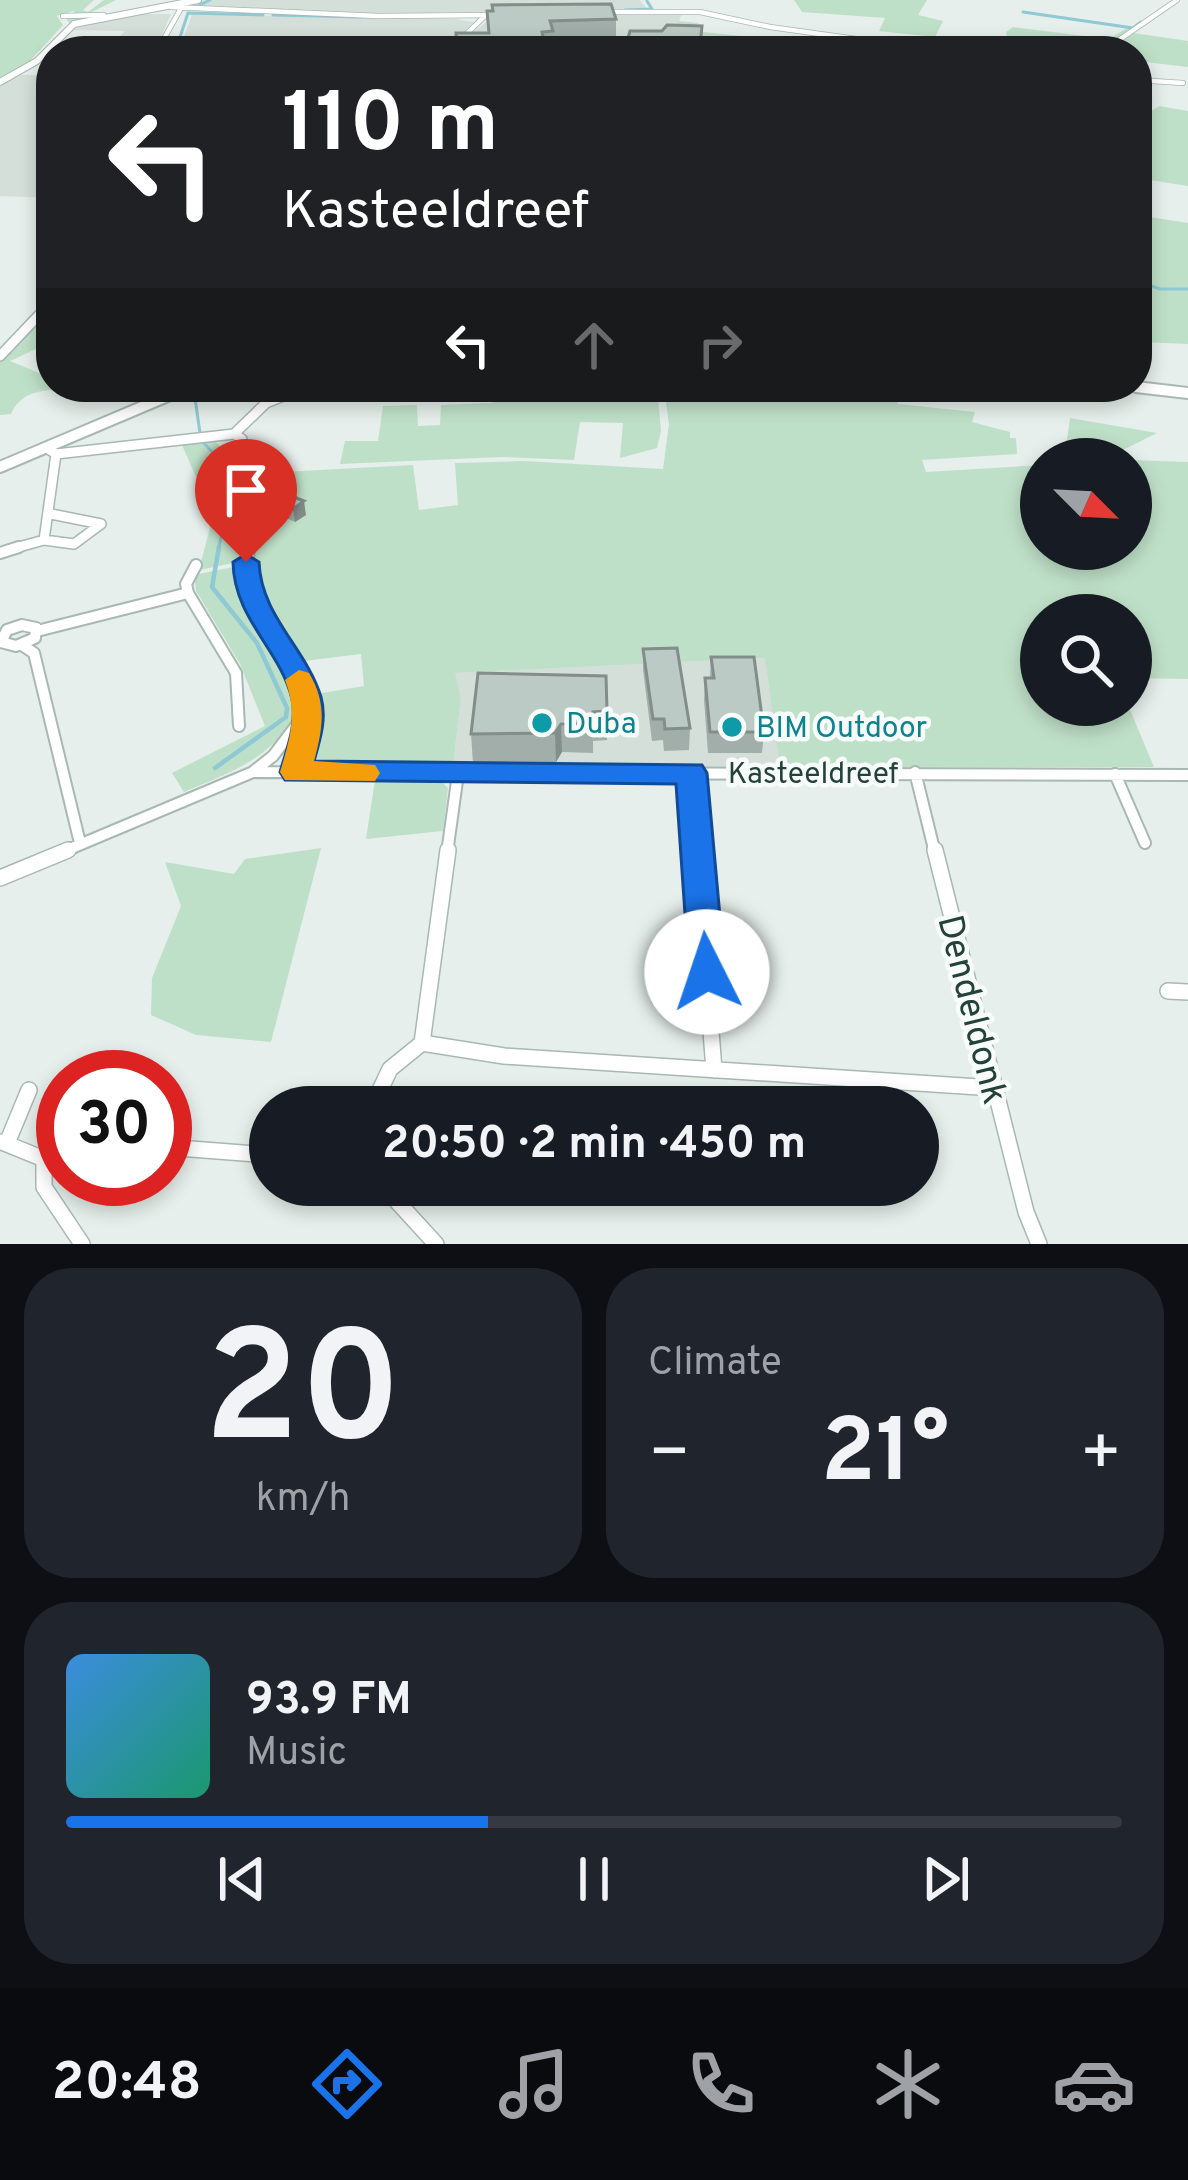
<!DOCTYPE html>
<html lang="en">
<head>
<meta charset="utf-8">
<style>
  :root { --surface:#171b24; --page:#20242c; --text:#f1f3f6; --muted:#9ea1a6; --line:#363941; --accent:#1a73e8 }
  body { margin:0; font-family:Overpass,sans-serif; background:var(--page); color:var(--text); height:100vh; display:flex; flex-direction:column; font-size:45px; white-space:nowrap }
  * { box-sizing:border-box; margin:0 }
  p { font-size:39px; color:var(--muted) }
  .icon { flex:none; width:66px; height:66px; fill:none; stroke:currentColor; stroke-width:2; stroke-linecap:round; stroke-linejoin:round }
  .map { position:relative; height:1244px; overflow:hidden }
  .details { display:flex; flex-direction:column; gap:24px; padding:24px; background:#0d0f14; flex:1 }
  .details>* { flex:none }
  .banner { position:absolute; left:36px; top:36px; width:1116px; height:366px; border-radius:48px; box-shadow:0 6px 18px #0003; background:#202124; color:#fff; overflow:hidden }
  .needle { width:78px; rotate:114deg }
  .tools { position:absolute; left:1020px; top:438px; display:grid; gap:24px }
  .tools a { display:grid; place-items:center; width:132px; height:132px; border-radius:50%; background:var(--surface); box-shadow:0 6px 18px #0003; font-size:60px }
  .speed { position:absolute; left:36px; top:1050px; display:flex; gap:24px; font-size:60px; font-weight:700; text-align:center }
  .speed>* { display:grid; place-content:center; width:156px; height:156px; border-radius:50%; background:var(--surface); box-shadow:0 6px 18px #0003; line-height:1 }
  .speed .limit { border:18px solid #d22; background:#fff; color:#111 }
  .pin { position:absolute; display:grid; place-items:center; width:102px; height:102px; color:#fff; margin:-123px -51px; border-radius:50% 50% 50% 0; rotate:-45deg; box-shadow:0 0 12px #0007 }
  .pin .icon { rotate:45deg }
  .me { position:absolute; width:132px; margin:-66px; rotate:356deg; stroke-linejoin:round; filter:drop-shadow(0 0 9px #0008) }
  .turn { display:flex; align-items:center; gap:42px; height:252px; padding:0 48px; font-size:54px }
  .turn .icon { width:156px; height:156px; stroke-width:2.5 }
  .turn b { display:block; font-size:84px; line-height:102px }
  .lanes { display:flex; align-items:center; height:114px; padding:0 48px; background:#0003; justify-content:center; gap:60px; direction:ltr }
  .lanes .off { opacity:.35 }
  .big { font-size:90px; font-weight:700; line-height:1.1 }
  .details .card { flex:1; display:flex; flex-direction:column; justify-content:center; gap:18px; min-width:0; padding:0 42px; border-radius:48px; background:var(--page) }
  .details .dial { align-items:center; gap:0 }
  .dial b { font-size:156px; line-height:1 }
  .song { display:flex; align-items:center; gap:36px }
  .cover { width:144px; height:144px; border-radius:18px; background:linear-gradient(135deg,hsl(210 70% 55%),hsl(160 70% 35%)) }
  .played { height:12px; border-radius:6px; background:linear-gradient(90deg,var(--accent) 40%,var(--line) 40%) }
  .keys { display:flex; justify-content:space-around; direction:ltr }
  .heat { display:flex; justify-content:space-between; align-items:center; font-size:66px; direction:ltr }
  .details .tiles { flex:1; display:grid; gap:24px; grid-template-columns:1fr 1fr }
  .card:last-child { grid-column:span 2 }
  .trip { position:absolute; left:249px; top:1086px; width:690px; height:120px; border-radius:60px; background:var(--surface); box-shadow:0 6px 18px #0003; font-weight:700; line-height:120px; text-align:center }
  .dock { display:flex; height:192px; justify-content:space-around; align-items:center; background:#090b0e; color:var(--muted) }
  .dock .icon { width:84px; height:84px }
  .dock .current { color:var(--accent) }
  .dock b { font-size:54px; color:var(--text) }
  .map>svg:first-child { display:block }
</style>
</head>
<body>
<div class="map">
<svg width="1188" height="1244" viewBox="0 0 1188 1244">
  <rect width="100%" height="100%" fill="#e6efeb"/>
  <!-- built -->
  <path fill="#d4dfda" d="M204,0H640L647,9L368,14L186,6Z
    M683,12L671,39H710V51H437L462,42L493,16Z
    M123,14H171L158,44L128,46L131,40H116L125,31L71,30Z
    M192,14L455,19L474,22L454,41L429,51H170L184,37Z
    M21,75H51V198L0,196V85Z
    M766,658L780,767L453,766L461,699L453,673Z"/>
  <!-- green -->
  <path fill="#bfe0c8" d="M0,0H94L83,10L88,12L104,0H116L86,15L91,16L69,23L67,19L78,16L73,11L57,16L63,25L30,61L0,78Z
    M794,0H927L918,15L943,21L935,37L879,31L885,18L802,12Z
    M1020,11L1134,27L1099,51H1010L1006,32L1013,27L1109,39L1127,28Z
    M678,21L699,23L684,30L814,44L812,51H710V39H670Z
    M1134,33L1188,41V67L1137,61V51H1109Z
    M1159,106L1188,111V186L1137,178V121Z
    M1137,215L1188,223V344L1141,342L1137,332Z
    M42,322L51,326V342L10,361L51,378V387L56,390C37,390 19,395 11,414L0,415V360L30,327Z
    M548,387H668L658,397L661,431L657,448L620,458L623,423L580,422L574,460L502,457L340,464L345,441H378L383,406L417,405L418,426L440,425L441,405L491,403L530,389L547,396L551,393Z
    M697,387L895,392L898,404L975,412L972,422L1010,432V438H1016L1017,454L922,460L926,472L1041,465V549H1131V460L1188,462V679L1131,678V615H1041V705H1128L1154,767H780L765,658L455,673L461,699L453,766H328L307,755L316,694L364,686L361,654L296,662C260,603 248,591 256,520C258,504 259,487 264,473L413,465L419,510L458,505L455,463L524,461L663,469L669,424L665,396Z
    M1070,418L1157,433L1123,450L1120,459H1054L1065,454Z
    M215,441L249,482L238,562L199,570L213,516L182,445Z
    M238,566C245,619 290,654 302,705C272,759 238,769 184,792L172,773L265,726L240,664L196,591L194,575Z
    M375,780L441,781L448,788L443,831L366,839Z
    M321,848L271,1042L196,1035L151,1015L152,978L181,906L165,862L234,874L245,859Z"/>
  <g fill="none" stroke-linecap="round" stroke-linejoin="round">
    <!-- stream-far1 -->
    <path stroke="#8ec9d4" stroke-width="3" d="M194,8L210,0
      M625,10L652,9L647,1
      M1023,12L1133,28L1141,22
      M273,15L361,17
      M700,40H708L707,51
      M166,51L180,37L188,13L263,15
      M1137,281L1160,289H1188
      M194,391L201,440L236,478L218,550"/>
    <!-- stream -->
    <path stroke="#8ec9d4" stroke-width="4.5" d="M215,768L286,717L287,708L257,643L212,587L219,547"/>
    <defs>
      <path id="minor-far4" d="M171,7L378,16L498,15
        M601,12H700L770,27L942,51
        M63,16L104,15
        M157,51L180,10
        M433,51L459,41L486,15
        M1103,51L1177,0
        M1137,80L1183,83"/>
      <path id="minor-far3" d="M37,318L51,303"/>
      <path id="minor-far2" d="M0,356L39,315
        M234,434L242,439L243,464L255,475L249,550
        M47,448L56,454L234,434L266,403L306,387
        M44,540L74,544L101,524L51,514
        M8,550L44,540L56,454"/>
      <path id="minor-far1" d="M249,547L246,583L302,685L308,710
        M0,553L19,547
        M188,593L236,673L239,726
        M188,593L186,584L196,565
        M22,625L36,628L35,638L16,646L1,642L7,630Z
        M37,631L188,593
        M22,645L34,653L80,843
        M254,771L273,756L308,710L295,772
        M915,772L935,853
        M691,773L697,853
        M1115,774L1145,843
        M60,853L253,772L1188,775
        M447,853L458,774"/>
      <path id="minor" d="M697,850L714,1070
        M935,850L1026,1212L1039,1244
        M0,878L68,850
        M1168,991L1188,992
        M422,1043L504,1056L994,1088
        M422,1043L448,850
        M372,1107L390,1069L422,1043
        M2,1142L44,1159
        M7,1143L29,1090
        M165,1147L270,1155
        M63,1148L44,1159V1187L82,1244
        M382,1185L436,1244"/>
      <path id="tertiary-far1" d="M0,82L37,61L74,24L198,0"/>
      <path id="tertiary" d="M1136,387L1188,393
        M0,467L189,387"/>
    </defs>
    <!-- minor-far4 casing -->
    <use href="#minor-far4" stroke="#a8b8b2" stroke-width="6"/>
    <!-- minor-far3 casing -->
    <use href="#minor-far3" stroke="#a8b8b2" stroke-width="8"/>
    <!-- minor-far2 casing -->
    <use href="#minor-far2" stroke="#a8b8b2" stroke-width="12"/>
    <!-- minor-far1 casing -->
    <use href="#minor-far1" stroke="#a8b8b2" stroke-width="14"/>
    <!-- minor casing -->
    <use href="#minor" stroke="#a8b8b2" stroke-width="18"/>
    <!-- tertiary-far1 casing -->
    <use href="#tertiary-far1" stroke="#a8b8b2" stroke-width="8"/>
    <!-- tertiary casing -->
    <use href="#tertiary" stroke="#a8b8b2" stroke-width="14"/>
    <!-- minor-far4 -->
    <use href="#minor-far4" stroke="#fff" stroke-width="4.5"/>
    <!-- minor-far3 -->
    <use href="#minor-far3" stroke="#fff" stroke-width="6"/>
    <!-- minor-far2 -->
    <use href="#minor-far2" stroke="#fff" stroke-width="9"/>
    <!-- minor-far1 -->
    <use href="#minor-far1" stroke="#fff" stroke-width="10"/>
    <!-- minor -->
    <use href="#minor" stroke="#fff" stroke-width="15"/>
    <!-- tertiary-far1 -->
    <use href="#tertiary-far1" stroke="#fff" stroke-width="6"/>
    <!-- tertiary -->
    <use href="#tertiary" stroke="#fff" stroke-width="10"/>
  </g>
  <!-- wall -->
  <path fill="#a1aea9" d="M487,11L616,19V36L553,37V48L545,49L488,33Z
    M702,26L700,51H626V45L662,31Z
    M273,500L306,515L295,522L275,513Z
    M643,649L690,728L689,750L664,751L663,740L652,741L643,670Z
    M711,657L764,732L762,753H708L704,700L705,678H710Z
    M606,676L607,740L593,741V753L562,752L556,762L473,763L471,734Z"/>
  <!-- shaded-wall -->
  <path fill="#838d89" d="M304,501L306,515L295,522L293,509Z
    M561,724L562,752L556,762L555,733Z"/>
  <!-- building -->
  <path fill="#bbcac4" stroke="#838d89" stroke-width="3" d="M611,4L616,19L550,21L553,31L542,32L546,51H457L456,33H489L487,11H493L492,5Z
    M667,25L702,26L700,46L626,45L630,31H662Z
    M284,493L304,501L293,509L273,500Z
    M677,648L690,728L665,729L664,719H653L643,649Z
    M711,657H754L764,732H710L705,678H714Z
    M478,673L606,676L607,711L593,712V724H561L555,733L471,734Z"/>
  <!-- route -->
  <path fill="#1a73e8" stroke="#114b97" stroke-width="3" d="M246,554L259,562C261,616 306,648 321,697C327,719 320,740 314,761L702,765L707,773L725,972L720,983L707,987L695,983L689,972L676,784L285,780L280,772C287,748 297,724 292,699C280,649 234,619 233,562Z"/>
  <!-- slow -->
  <path fill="#f59e0b" d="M299,670L309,673C327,703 323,729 314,761L375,765L380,773L375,781L285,780L280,772C290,739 298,713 285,680Z"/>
  <!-- markers -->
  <g fill="#0f9aa8" stroke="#f7fbf9" stroke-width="4.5">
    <circle cx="542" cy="723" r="12"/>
    <circle cx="732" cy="727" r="12"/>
  </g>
  <g text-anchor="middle" stroke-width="9" stroke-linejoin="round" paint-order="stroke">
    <!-- culture labels -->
    <g font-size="30" fill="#0d838f" stroke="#f7fbf9" text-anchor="start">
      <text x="566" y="733">Duba</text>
      <text x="756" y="737">BIM Outdoor</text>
    </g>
    <!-- street labels -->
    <g font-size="30" fill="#24423a" stroke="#f7fbf9">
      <text x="813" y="783">Kasteeldreef</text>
    </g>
    <!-- near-street labels -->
    <g font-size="36" fill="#24423a" stroke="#f7fbf9">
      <text transform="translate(974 1009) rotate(76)" y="13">Dendeldonk</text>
    </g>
  </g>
</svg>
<div class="tools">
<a><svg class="needle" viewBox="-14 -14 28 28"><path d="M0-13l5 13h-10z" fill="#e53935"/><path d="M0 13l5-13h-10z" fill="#9ea1a6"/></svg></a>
<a><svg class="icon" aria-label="search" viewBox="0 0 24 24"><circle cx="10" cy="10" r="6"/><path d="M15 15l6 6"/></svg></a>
</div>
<div class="speed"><div class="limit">30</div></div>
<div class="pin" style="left:246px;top:562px;background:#d93025"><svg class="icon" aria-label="arrive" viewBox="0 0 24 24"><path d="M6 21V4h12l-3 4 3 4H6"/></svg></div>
<svg class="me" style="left:707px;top:972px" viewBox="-20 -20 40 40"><circle r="19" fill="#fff"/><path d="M0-13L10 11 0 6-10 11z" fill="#1a73e8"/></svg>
<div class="trip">20:50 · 2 min · 450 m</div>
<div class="banner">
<div class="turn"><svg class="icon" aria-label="left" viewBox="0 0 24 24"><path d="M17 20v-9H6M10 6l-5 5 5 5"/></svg><div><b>110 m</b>Kasteeldreef</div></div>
<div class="lanes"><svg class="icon" aria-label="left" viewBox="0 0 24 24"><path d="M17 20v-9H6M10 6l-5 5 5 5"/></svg><svg class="icon off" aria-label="ahead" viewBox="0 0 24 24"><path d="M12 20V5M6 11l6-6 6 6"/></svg><svg class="icon off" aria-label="right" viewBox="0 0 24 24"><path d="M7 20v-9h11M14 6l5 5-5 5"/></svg></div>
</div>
</div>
<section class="details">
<div class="tiles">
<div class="card dial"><b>20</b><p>km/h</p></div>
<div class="card"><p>Climate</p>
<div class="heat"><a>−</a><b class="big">21°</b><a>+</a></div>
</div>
<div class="card">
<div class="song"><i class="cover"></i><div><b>93.9 FM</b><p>Music</p></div></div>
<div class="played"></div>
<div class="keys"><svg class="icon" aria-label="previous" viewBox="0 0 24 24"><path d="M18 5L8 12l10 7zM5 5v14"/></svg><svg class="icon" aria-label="pause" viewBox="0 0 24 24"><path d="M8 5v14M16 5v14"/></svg><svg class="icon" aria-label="next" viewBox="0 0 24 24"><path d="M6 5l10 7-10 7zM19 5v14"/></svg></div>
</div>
</div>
</section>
<nav class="dock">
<b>20:48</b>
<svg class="icon current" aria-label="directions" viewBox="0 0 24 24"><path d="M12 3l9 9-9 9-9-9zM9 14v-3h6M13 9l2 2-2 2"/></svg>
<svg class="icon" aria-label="music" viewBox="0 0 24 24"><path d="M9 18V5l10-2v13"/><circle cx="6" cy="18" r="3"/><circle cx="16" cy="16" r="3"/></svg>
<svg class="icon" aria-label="phone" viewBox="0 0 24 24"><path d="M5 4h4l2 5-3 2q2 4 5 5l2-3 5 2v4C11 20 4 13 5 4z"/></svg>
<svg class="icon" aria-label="climate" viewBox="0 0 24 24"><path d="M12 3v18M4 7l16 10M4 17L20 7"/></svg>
<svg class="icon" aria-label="car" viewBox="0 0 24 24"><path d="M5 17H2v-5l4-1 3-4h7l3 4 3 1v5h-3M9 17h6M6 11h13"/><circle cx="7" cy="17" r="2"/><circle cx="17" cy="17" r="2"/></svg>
</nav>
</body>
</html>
